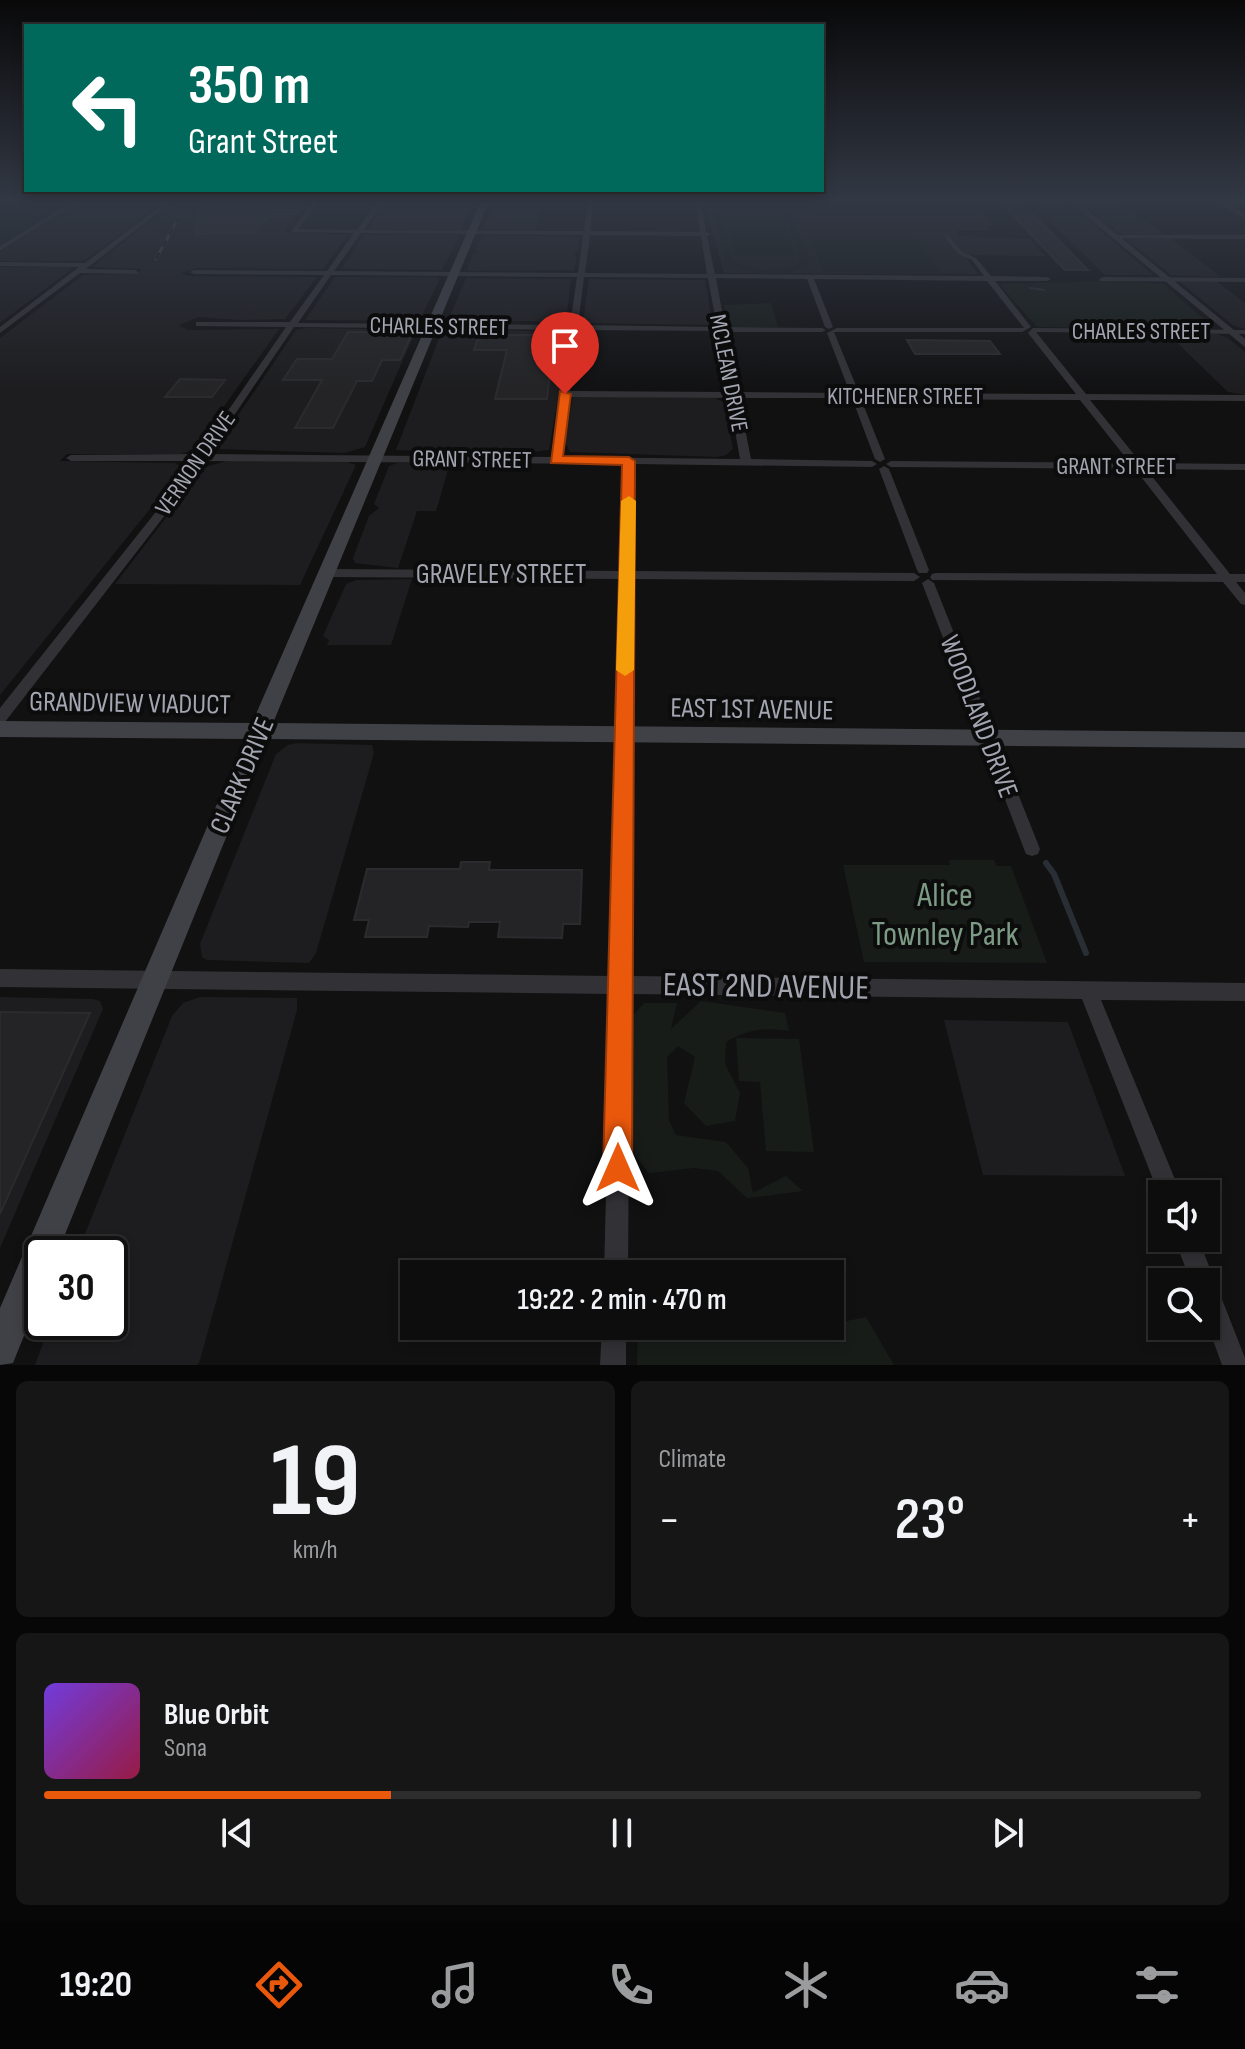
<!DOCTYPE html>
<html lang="en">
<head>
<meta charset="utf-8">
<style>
  :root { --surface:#0d0d0e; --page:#161617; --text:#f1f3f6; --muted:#9a9c9e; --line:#2d2d2e; --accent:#ea580c }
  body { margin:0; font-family:"Sofia Sans Condensed",sans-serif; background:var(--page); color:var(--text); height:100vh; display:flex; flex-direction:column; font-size:30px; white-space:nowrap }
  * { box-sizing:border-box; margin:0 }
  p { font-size:26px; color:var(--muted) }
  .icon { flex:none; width:44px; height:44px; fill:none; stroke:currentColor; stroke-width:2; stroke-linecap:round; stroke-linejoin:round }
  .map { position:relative; height:1365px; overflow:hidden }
  .drawer { display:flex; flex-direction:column; gap:16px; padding:16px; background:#070708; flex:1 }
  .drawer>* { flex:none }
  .banner { position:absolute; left:24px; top:24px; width:800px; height:168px; border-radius:0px; box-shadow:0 4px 12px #0003,0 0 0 2px var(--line); background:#00695c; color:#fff; overflow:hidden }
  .buttons { position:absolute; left:1148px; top:1180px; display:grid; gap:16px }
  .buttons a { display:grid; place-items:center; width:72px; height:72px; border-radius:0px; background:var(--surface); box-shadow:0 4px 12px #0003,0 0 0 2px var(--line); font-size:40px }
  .speed { position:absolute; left:24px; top:1236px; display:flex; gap:16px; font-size:40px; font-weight:700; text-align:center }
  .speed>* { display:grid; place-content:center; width:104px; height:104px; border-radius:50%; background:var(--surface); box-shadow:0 4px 12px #0003,0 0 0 2px var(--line); line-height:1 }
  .speed .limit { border:4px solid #111; border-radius:12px; background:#fff; color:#111 }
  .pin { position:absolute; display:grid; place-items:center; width:68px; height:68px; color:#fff; margin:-82px -34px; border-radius:50% 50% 50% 0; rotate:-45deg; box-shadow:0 0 8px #0007 }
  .pin .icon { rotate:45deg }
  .me { position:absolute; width:88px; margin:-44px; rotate:0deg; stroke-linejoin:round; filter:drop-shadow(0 0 6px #0008) }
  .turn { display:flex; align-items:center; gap:28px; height:168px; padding:0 32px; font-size:36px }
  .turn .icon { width:104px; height:104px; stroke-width:2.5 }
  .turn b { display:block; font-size:56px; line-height:68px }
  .big { font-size:60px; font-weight:600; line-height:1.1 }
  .drawer .widget { flex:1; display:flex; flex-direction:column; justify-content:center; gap:12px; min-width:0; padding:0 28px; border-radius:12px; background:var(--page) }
  .drawer .dial { align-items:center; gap:0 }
  .dial b { font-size:104px; line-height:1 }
  .song { display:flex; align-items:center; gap:24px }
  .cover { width:96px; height:96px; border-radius:12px; background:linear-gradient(135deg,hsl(260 70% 55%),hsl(340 70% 35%)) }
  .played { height:8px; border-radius:4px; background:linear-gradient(90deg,var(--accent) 30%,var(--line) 30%) }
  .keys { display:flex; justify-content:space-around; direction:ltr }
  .heat { display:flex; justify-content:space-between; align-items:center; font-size:44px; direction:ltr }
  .drawer .tiles { flex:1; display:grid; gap:16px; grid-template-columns:1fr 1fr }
  .widget:last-child { grid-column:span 2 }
  .trip { position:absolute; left:400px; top:1260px; width:444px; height:80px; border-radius:0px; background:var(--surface); box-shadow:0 4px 12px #0003,0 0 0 2px var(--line); font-weight:600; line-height:80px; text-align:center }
  .tabs { display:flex; height:128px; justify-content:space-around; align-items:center; background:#050506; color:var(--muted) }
  .tabs .icon { width:56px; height:56px }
  .tabs .on { color:var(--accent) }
  .tabs b { font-size:36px; color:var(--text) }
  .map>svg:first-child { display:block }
</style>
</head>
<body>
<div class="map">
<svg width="1245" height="1365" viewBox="0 0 1245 1365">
  <rect width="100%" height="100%" fill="#111112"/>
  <!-- built -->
  <path fill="#1d1d1f" d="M95,201L162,203L84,261H0V252L76,204Z
    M176,201H310L285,229V232L348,235L323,269L197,268L181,273L186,276L317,277L285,319L239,320L199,317L179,325L188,330L279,329L193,450L181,454H67L60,461L175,463L183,468L0,695V338L83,275L137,274L142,269L92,267Z
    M386,201H475L460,230L368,229Z
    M495,201H544L535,231L483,229Z
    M703,201L910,204L909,201H973L994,225L986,226L989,230H957L958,236L1030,239L1045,256L964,255L978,274L724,273Z
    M1032,204H1069L1153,275H1105Z
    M1084,204H1123L1165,235L1121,234Z
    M364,235H455L459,236L442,270L341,269Z
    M482,235L579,237L578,251L573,254L577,256L574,270L469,271L467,269L473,254L478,252L475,250Z
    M1170,238L1220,276L1221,277L1171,275L1127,239Z
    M0,267H69L73,268L0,323Z
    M335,277H436L440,279L419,321L305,320Z
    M466,278L571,279L566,321H448Z
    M589,279L705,280L712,322L707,325L587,323L583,321Z
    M1216,281L1245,303V329L1234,326L1180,282Z
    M305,328L416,330L365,447L345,453L215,449L296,330Z
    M449,329L565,332L568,338L549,450L510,454L396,450L441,333Z
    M1168,334H1216L1228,338L1245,352V395L1228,392Z
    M573,396L715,398L724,402L733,449L726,455L717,457L570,452L565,442Z
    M230,460L344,461L356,465L300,585L115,584L205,467Z
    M397,463H450L436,511H417L398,568L355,563L353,558L369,516L379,508L374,504L389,466Z
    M412,579L391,645H327L329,640L323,636L346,584L356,580Z
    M297,743L372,745L374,753L316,953L309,963L207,960L202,957L200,944L276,754L288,745Z
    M0,997L93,999L100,1001L103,1009L0,1248Z
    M200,997L297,998V1010L200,1360L198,1365H35L51,1322H110V1254H77L172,1016L183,1003Z
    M944,1020L1068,1022L1125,1176L983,1175Z"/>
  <!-- green -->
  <path fill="#171c19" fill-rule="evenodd" d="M0,201H71L0,245Z
    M746,204L772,207L790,214L809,257L807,265C784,278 746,276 725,260L715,214L723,208ZM741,207H764L783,214L800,257L798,264C779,273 750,273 732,260L722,214Z
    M726,217H782L796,255H734Z
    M809,238H916L940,273L824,272Z
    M1110,281L1164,284L1214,328L1037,327L999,284Z
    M771,303L778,327H735L728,324L724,305Z
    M949,860H994L997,866H1011L1047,963L864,962L843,865H950Z
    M701,1001L785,1013L789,1031C764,1027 749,1029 726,1042L725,1064L740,1093L735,1121L706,1126L684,1103L695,1057L678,1046L667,1057L669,1121L676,1135L726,1142L748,1168L753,1193L786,1176L803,1191L747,1198L718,1171L694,1168L649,1173L631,1151L611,1102L632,1075L629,1020L644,1003H677L671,1029Z
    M736,1038L799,1039L814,1152L766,1151L760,1082L739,1081Z
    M866,1317L894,1365H637L638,1326H731L747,1340L776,1342L786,1326H810L822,1336L832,1324Z"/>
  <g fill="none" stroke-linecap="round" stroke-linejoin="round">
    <!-- stream-far1 -->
    <path stroke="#292d34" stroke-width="2" d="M1030,288L1044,290"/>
    <!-- stream -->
    <path stroke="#292d34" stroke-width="6" d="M1046,863L1054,874L1086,953"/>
  </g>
  <!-- building -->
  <path fill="#242426" stroke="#2b2b2e" stroke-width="2" d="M218,201H307L295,214H272L254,233L195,234L199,208H209Z
    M1001,203L1024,205L1088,270H1065Z
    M348,332H413L400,360H382L372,381H357L333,428H295L322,380H283L297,359H332Z
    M479,335H558L556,354H552L547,399H495L507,350H474Z
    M907,340L990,341L1000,354H915Z
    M180,379L225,380L212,397H165Z
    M461,862H490L489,870H582L580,924H563L562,938L498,937L500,922H469L468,927L429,926L427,937H365L369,920H354L367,869H460Z
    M0,1012L90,1013L0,1214Z"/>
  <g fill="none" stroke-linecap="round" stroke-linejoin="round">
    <!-- minor -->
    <path fill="#323236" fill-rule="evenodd" d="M73,201H80L0,251V246Z
      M167,201H173L86,269L136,270L139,274L80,273L0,333V327L79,267L0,266V262L85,263Z
      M314,201H320L298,229L357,230L378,201H384L364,230L584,231L588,201H594L590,231L700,232L695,201H701L706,232L712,234L707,236L715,274L984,276L972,260L958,254L944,236L947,234L962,252L976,258L991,276L1047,277L1051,279L1047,281H995L1031,327L1022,332H834L859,393L1076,394L1028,333L1033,328L1245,330V334L1036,332L1086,394L1245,395V401L1090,400L1141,463L1245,464V470L1146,469L1230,574H1245V582H1236L1245,593V605L1241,604L1223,582L932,580L930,577L932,574L936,573L1217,574L1135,469L891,467L886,464L891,461L1130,463L1080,400L861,399L885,459L880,462L875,459L852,398H739L751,459L872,461L877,464L872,467L634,464L633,571L914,573L920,577L914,581L633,579L630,976L1245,983V1001L1101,1000L1181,1194H1162V1202L1082,999L630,994L628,1274H604L611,994L0,987V969L611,976L621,579L329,577L323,573L329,569L621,571L624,464L204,461L186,488L5,722L0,723V708L178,484L194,461H71L66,458L71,455L198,454L286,327L199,326H196V322H290L324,275L194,274L190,272L194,270L327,271L354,233L291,232ZM361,233L583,235L578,273L334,271ZM590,235L701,236L707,274L585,273ZM331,275L577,277L570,325L298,323ZM584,277L708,278L717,327L578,325ZM716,278L807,279L825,327L829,329L833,327L814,279L987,281L1024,328H837L827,333L850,393L738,392L726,332H822L826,330L822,328L725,327ZM294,327L569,330L551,457L208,454ZM578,330L718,331L728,392L570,391ZM569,397L729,398L740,459L562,457Z
      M1024,201H1245V204H1228L1245,214V219L1220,204L1027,203Z
      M1115,235H1245V239L1113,238Z
      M1103,277L1245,278V282L1100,281L1099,279Z
      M884,466L889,469L929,570L927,573H919L917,570L879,469Z
      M928,579L934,583L1040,849L1038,854L1032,856L1026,854L1024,849L922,583Z
      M1174,1238H1198L1245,1358V1365H1222L1206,1321V1282H1191Z
      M602,1326H626V1365H600Z"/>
    <!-- tertiary -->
    <path fill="#323236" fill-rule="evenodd" d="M1068,201H1076L1245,339V347Z"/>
    <!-- secondary -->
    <path fill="#404146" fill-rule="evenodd" d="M481,201H489L273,723L1245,732V748L266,739L57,1254H42V1291L13,1363L0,1365V1308L245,739L0,737V721L252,723Z"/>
    <defs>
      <path id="rail" d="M156,259L179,217"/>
    </defs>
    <!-- rail casing -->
    <use href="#rail" stroke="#45464b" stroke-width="3"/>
    <!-- rail -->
    <use href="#rail" stroke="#0c0c0d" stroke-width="2" stroke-dasharray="7" stroke-linecap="butt"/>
  </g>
  <!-- sky -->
  <linearGradient id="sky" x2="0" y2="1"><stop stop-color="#09090a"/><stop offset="0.51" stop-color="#323844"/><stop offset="1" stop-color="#323844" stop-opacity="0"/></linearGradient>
  <rect width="1245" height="392" fill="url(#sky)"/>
  <!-- route -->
  <path fill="#ea580c" stroke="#983908" stroke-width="2" d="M560,391L571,394L563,456L629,457L635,461L632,1168L628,1179L618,1183L608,1179L603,1168L622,465L551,463Z"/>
  <!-- slow -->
  <path fill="#f59e0b" d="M629,496L636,501L634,670L625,676L616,670L621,501Z"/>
  <g text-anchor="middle" stroke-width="8" stroke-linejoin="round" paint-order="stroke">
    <!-- far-street labels -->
    <g font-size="24" fill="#a3a5b1" stroke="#0c0c0d">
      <text transform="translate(439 326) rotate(1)" y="8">CHARLES STREET</text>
      <text x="1141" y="339">CHARLES STREET</text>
      <text transform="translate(729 373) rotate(79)" y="8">MCLEAN DRIVE</text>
      <text x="905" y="404">KITCHENER STREET</text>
      <text transform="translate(472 459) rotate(1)" y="8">GRANT STREET</text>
      <text transform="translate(195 463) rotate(-55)" y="8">VERNON DRIVE</text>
      <text x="1116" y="474">GRANT STREET</text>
    </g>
    <!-- street labels -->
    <g font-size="28" fill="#a3a5b1" stroke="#0c0c0d">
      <text x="501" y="583">GRAVELEY STREET</text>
      <text transform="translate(130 702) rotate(1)" y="10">GRANDVIEW VIADUCT</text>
      <text transform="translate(752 708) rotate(1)" y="10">EAST 1ST AVENUE</text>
      <text transform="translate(980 716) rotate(69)" y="10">WOODLAND DRIVE</text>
      <text transform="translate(241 775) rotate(-67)" y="10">CLARK DRIVE</text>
    </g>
    <!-- near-park labels -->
    <g font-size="34" fill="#7c9a84" stroke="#0c0c0d">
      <text x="945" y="906">Alice<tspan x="945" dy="39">Townley Park</tspan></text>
    </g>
    <!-- near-street labels -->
    <g font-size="34" fill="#a3a5b1" stroke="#0c0c0d">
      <text transform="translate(766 985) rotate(1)" y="12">EAST 2ND AVENUE</text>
    </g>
  </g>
</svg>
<div class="buttons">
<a><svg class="icon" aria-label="sound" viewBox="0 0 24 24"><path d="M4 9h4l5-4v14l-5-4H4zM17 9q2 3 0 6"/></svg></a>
<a><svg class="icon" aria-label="search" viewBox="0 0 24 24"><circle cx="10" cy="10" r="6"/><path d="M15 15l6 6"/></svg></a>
</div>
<div class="speed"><div class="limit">30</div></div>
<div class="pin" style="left:565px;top:394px;background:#d93025"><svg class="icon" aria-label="arrive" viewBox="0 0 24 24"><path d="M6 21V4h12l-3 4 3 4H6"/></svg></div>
<svg class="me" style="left:618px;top:1168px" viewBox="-20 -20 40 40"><path d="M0-17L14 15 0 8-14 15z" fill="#ea580c" stroke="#fff" stroke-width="4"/></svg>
<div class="trip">19:22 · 2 min · 470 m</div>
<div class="banner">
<div class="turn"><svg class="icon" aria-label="left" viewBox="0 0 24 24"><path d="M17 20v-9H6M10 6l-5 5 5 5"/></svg><div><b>350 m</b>Grant Street</div></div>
</div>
</div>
<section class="drawer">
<div class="tiles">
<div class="widget dial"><b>19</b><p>km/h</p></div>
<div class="widget"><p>Climate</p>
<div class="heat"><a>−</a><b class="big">23°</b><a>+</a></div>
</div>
<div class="widget">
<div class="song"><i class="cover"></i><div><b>Blue Orbit</b><p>Sona</p></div></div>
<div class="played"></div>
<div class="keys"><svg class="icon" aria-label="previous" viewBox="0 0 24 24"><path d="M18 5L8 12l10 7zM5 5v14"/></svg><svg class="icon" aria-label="pause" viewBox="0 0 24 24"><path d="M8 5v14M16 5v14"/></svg><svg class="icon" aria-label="next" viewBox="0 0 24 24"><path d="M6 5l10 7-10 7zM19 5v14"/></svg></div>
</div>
</div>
</section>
<nav class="tabs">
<b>19:20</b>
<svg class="icon on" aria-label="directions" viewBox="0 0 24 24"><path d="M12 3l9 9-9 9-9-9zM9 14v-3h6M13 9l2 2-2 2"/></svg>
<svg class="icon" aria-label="music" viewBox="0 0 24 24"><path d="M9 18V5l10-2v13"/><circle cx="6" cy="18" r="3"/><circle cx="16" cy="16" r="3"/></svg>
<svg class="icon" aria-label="phone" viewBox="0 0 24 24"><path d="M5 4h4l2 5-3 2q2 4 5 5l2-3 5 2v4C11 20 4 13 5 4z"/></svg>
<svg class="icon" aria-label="climate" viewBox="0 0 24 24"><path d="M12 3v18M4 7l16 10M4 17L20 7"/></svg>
<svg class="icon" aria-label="car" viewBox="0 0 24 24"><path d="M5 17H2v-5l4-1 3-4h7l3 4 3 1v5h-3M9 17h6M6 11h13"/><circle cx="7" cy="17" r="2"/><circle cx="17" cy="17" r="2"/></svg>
<svg class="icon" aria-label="filters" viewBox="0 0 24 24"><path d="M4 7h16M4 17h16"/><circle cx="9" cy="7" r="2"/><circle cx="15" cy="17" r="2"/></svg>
</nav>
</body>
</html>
